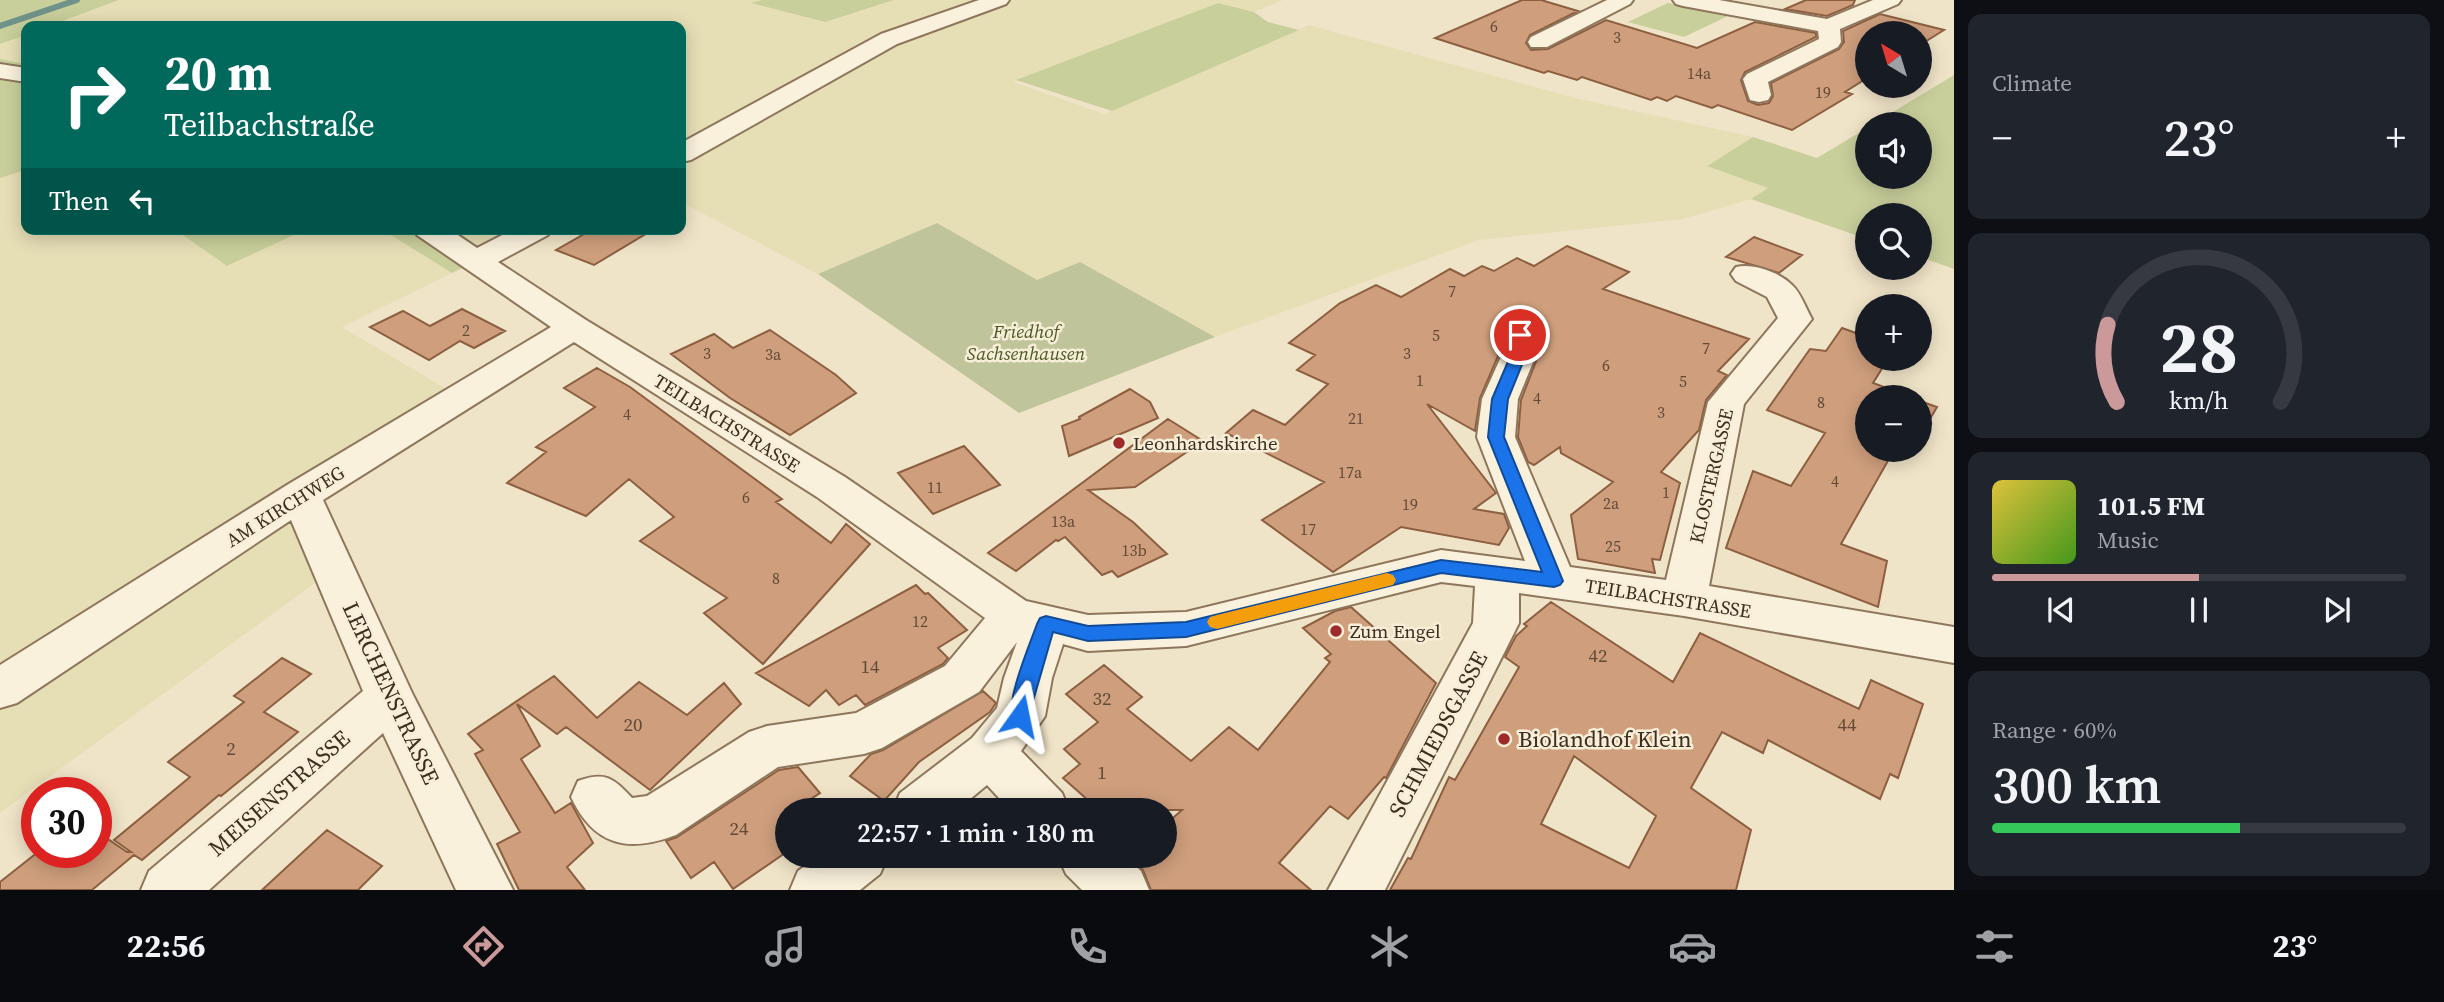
<!DOCTYPE html>
<html lang="en">
<head>
<meta charset="utf-8">
<style>
  :root { --surface:#171b24; --page:#20242c; --text:#f1f3f6; --muted:#9ea1a6; --line:#363941; --accent:#cc999b }
  body { margin:0; font-family:"Source Serif 4",serif; background:var(--page); color:var(--text); height:100vh; display:flex; flex-direction:column; font-size:26px; white-space:nowrap }
  * { box-sizing:border-box; margin:0 }
  p { font-size:23px; color:var(--muted) }
  .icon { flex:none; width:38px; height:38px; fill:none; stroke:currentColor; stroke-width:2; stroke-linecap:round; stroke-linejoin:round }
  .map { position:relative; flex:1; overflow:hidden }
  .details { display:flex; flex-direction:column; gap:14px; padding:14px; background:#0d0f14; width:490px }
  .details>* { flex:none }
  .banner { position:absolute; left:21px; top:21px; width:665px; height:214px; border-radius:14px; box-shadow:0 4px 18px #0003; background:#00695c; color:#fff; overflow:hidden }
  .needle { width:46px; rotate:322deg }
  .tools { position:absolute; left:1855px; top:21px; display:grid; gap:14px }
  .tools a { display:grid; place-items:center; width:77px; height:77px; border-radius:50%; background:var(--surface); box-shadow:0 4px 18px #0003; font-size:35px }
  .speed { position:absolute; left:21px; top:777px; display:flex; gap:14px; font-size:35px; font-weight:700; text-align:center }
  .speed>* { display:grid; place-content:center; width:91px; height:91px; border-radius:50%; background:var(--surface); box-shadow:0 4px 18px #0003; line-height:1 }
  .speed .limit { border:10px solid #d22; background:#fff; color:#111 }
  .pin { position:absolute; display:grid; place-items:center; width:60px; height:60px; color:#fff; margin:-30px; border:4px solid #fff; border-radius:50%; box-shadow:0 2px 7px #0007 }
  .me { position:absolute; width:77px; margin:-38px; rotate:12deg; stroke-linejoin:round; filter:drop-shadow(0 0 5px #0008) }
  .turn { display:flex; align-items:center; gap:24px; height:147px; padding:0 28px; font-size:32px }
  .turn .icon { width:91px; height:91px; stroke-width:2.5 }
  .turn b { display:block; font-size:49px; line-height:60px }
  .then { display:flex; align-items:center; height:66px; padding:0 28px; background:#0003; gap:14px; font-size:26px }
  .big { font-size:52px; font-weight:600; line-height:1.1 }
  .details .tile { flex:1; display:flex; flex-direction:column; justify-content:center; gap:10px; min-width:0; padding:0 24px; border-radius:14px; background:var(--page) }
  .details .dial { align-items:center; gap:0 }
  .dial svg { height:182px; overflow:visible; fill:none; stroke:var(--line); stroke-width:7; stroke-linecap:round; text-anchor:middle }
  .dial text { fill:var(--text); stroke:none }
  .song { display:flex; align-items:center; gap:21px }
  .cover { width:84px; height:84px; border-radius:10px; background:linear-gradient(135deg,hsl(50 70% 55%),hsl(100 70% 35%)) }
  .played { height:7px; border-radius:4px; background:linear-gradient(90deg,var(--accent) 50%,var(--line) 50%) }
  .keys { display:flex; justify-content:space-around; direction:ltr }
  .heat { display:flex; justify-content:space-between; align-items:center; font-size:38px; direction:ltr }
  .charge { height:10px; border-radius:5px; background:linear-gradient(90deg,#34c759 60%,var(--line) 0) }
  .trip { position:absolute; left:775px; top:798px; width:402px; height:70px; border-radius:35px; background:var(--surface); box-shadow:0 4px 18px #0003; font-weight:600; line-height:70px; text-align:center }
  .dock { display:flex; height:112px; justify-content:space-around; align-items:center; background:#090b0e; color:var(--muted) }
  .dock .icon { width:49px; height:49px }
  .dock .active { color:var(--accent) }
  .dock b { font-size:32px; color:var(--text) }
  main { display:flex; flex:1; min-height:0 }
  .map>svg:first-child { display:block }
</style>
</head>
<body>
<main>
<div class="map">
<svg width="1954" height="890" viewBox="0 0 1954 890">
  <rect width="100%" height="100%" fill="#f0e4c8"/>
  <!-- farmland -->
  <path fill="#e6deb5" d="M119,0H762L753,3L825,22L894,0H1283L1254,12L1218,3L1013,82L1104,114L1309,25L1575,98L1753,137L1708,165L1768,188L1751,199L1683,219L1479,240L1215,337L1080,262L1037,281L937,223L818,274L681,202V26H49Z
    M26,35V64L0,59V44Z
    M26,170V229H174L227,266L307,229H381L452,273L342,327L460,397L301,495L334,569L0,813V178Z
    M430,229H537L475,262Z"/>
  <!-- green -->
  <path fill="#c9cf9b" d="M0,0H119L49,26H26V35L0,44Z
    M762,0H894L825,22L751,3Z
    M1218,3L1254,12L1268,22L1299,30L1112,111L1016,80Z
    M1668,3L1730,15L1684,37L1628,22Z
    M0,59L26,64V170L0,178Z
    M1954,75V269L1920,257V215H1867V239L1751,199L1768,188L1707,166L1753,137L1817,158L1867,128V177H1920V124H1873Z
    M174,229H307L227,266Z
    M381,229H428L475,262L452,273Z"/>
  <!-- cemetery -->
  <path fill="#bfc49a" d="M937,223L1037,280L1080,262L1215,337L1019,413L818,274Z"/>
  <g fill="none" stroke-linecap="round" stroke-linejoin="round">
    <!-- stream -->
    <path stroke="#6f938a" stroke-width="6" d="M0,26L77,0"/>
  </g>
  <!-- building -->
  <path fill="#cf9f7d" stroke="#8d5f41" stroke-width="2" fill-rule="evenodd" d="M1522,0H1541L1578,11L1530,35L1526,43L1531,50L1548,49L1606,20L1697,48L1755,22L1816,33V37L1745,72L1741,80L1748,101L1758,105L1769,103L1773,96L1771,83L1839,49L1844,42L1843,31L1880,14L1944,30L1920,45V33H1867V78L1845,92L1852,94L1792,130L1718,105L1712,108L1676,96L1667,101L1657,97L1651,100L1582,77L1577,80L1548,71L1544,73L1435,38Z
    M1806,0H1855L1853,5L1827,16L1785,9Z
    M593,229H654L594,265L556,250Z
    M1754,237L1802,255L1779,273L1726,257Z
    M1567,246L1629,272L1603,289L1749,339L1718,371L1727,375L1706,400L1699,430L1661,472L1680,483L1660,560L1652,559L1655,573L1578,559L1571,515L1613,482L1561,453L1560,447L1534,465L1528,462L1518,437L1521,400L1540,351V320L1533,310L1521,307L1507,310L1501,318V349L1480,398L1475,431L1427,404L1496,493L1474,509L1504,514L1509,528L1499,545L1401,527L1333,572L1262,520L1324,482L1226,433L1253,410L1285,425L1328,384L1297,370L1315,355L1289,343L1340,303L1376,285L1401,297L1450,269L1464,276L1482,266L1494,271L1517,258L1534,266Z
    M462,309L505,331L474,348L460,341L429,360L370,327L403,311L430,326Z
    M1842,328L1867,337V359H1888L1873,383L1911,397H1867V450H1894L1841,544L1887,561L1878,607L1726,548L1753,471L1791,486L1825,433L1767,410L1810,349L1826,351Z
    M770,330L836,375L856,393L790,435L730,398L671,354L714,334L733,348Z
    M597,368L630,387L782,499L776,502L831,543L846,524L870,544L763,664L704,613L727,598L640,541L674,517L629,479L586,516L507,483L546,452L536,447L595,407L564,388Z
    M1130,389L1150,402L1158,418L1069,456L1062,426L1080,419L1079,417Z
    M1920,401L1937,407L1920,436Z
    M1168,419L1203,441L1135,487L1088,490L1133,522L1167,554L1118,577L1112,571L1102,575L1065,537L1058,541L1056,540L1016,571L988,553Z
    M964,446L1000,485L933,514L898,473Z
    M916,585L925,594L928,593L967,630L938,648L948,658L943,664L865,705L856,695L839,705L826,690L809,706L756,673Z
    M1551,602L1673,682L1700,633L1859,709L1871,680L1923,704L1898,778L1890,774L1880,799L1768,740L1763,753L1722,732L1691,788L1751,830L1736,890H1390L1408,858L1411,859L1449,777L1455,780L1519,667L1505,657L1516,636L1527,626L1524,624ZM1574,756L1656,816L1629,868L1541,824Z
    M1351,607L1436,683L1386,778L1384,777L1348,819L1330,806L1279,863L1311,890H1151L1143,870L1129,857L1166,856V824L1182,810H1099L1063,778L1080,764L1064,749L1098,722L1066,694L1104,665L1142,697L1127,709L1191,761L1229,727L1258,750L1330,662L1325,658L1331,654L1303,628L1335,611Z
    M282,658L311,674L264,712L298,732L253,770L221,796L219,795L142,860L134,855L92,890H0V882L38,852H96V831L127,852H131L114,840L190,777L168,762L244,702L234,696Z
    M554,676L597,718L639,682L687,715L724,683L741,704L650,790L566,727L557,734L517,704L540,746L521,759L555,813L571,803L593,843L567,867L585,890H519L497,844L520,832L475,754L483,750L468,734Z
    M983,691L996,703L990,712L919,762L884,801L850,776L871,754L883,750Z
    M798,767L820,793L794,810H788V851L733,889L714,862L691,878L666,841L677,837L779,770Z
    M327,830L382,866L358,890H262Z"/>
  <g fill="none" stroke-linecap="round" stroke-linejoin="round">
    <defs>
      <path id="minor" d="M979,0H1009L1006,4L897,44L691,160L681,162V143L881,34Z
        M1607,0H1633L1630,4L1547,47H1531L1528,42L1531,37Z
        M1673,0H1719L1827,19L1873,0H1901L1898,4L1840,29L1841,42L1838,47L1768,82L1771,95L1768,100L1759,102L1750,100L1743,79L1747,74L1819,39L1818,31L1683,6L1676,4Z
        M0,64L26,68V82L0,78Z
        M413,229H449L477,248L514,229H552L548,235L498,262L586,320L845,477L1026,601L1088,615L1186,612L1441,550L1525,561L1477,437L1482,399L1504,350L1503,320L1508,313L1520,310L1532,313L1537,320L1538,350L1518,399L1515,437L1570,567L1666,580L1708,402L1778,318L1767,297L1736,281L1731,274L1736,267C1753,263 1779,272 1792,285C1801,293 1806,309 1812,319L1744,404L1709,586L1954,627V663L1684,616L1519,593V623L1385,890H1328L1473,623L1475,586L1441,582L1186,646L1088,651L1063,644L1052,678L1045,716L1021,751L1062,793L1069,810H1010L987,785L957,810H893L900,793L972,738L997,708L1004,678L1017,642L979,692L882,748L864,754L778,767L676,835C628,853 594,846 571,797L578,781C606,771 613,778 632,798L647,796L749,732L767,726L856,713L945,666L985,618L817,497L574,342L323,500L413,695L513,890H456L383,733L209,890H141L149,871L363,691L291,520L17,703L0,708V665L287,485L551,327L417,235Z
        M819,856H888L880,874L860,890H790L798,871Z
        M1058,856H1124L1141,871L1149,890H1082L1066,874Z"/>
    </defs>
    <!-- minor casing -->
    <use href="#minor" stroke="#8d765c" stroke-width="4"/>
    <!-- minor -->
    <use href="#minor" fill="#faf1dc" fill-rule="evenodd"/>
  </g>
  <!-- route -->
  <path fill="#1a73e8" stroke="#114b97" stroke-width="2" d="M1520,331L1527,335L1528,350L1508,399L1504,437L1563,581L1560,585L1554,587L1441,573L1186,637L1088,641L1053,632L1027,722L1020,724L1013,722C1004,704 1030,644 1037,624L1040,618L1046,616L1088,626L1186,622L1441,560L1542,572L1488,437L1492,399L1513,350V335Z"/>
  <!-- slow -->
  <path fill="#f59e0b" d="M1387,573L1393,575L1396,580L1393,585L1217,629L1210,627L1207,622L1210,617L1217,615Z"/>
  <!-- markers -->
  <g fill="#9e2a2b" stroke="#f7eed8" stroke-width="2.5">
    <circle cx="1119" cy="443" r="7"/>
    <circle cx="1336" cy="631" r="7"/>
    <circle cx="1504" cy="739" r="7"/>
  </g>
  <g text-anchor="middle" stroke-width="5" stroke-linejoin="round" paint-order="stroke">
    <!-- number labels -->
    <g font-size="16" fill="#624a37">
      <text x="1494" y="32">6</text>
      <text x="1617" y="43">3</text>
      <text x="1699" y="79">14a</text>
      <text x="1823" y="98">19</text>
      <text x="1452" y="297">7</text>
      <text x="466" y="336">2</text>
      <text x="1436" y="341">5</text>
      <text x="1706" y="354">7</text>
      <text x="707" y="359">3</text>
      <text x="1407" y="359">3</text>
      <text x="773" y="360">3a</text>
      <text x="1606" y="371">6</text>
      <text x="1420" y="386">1</text>
      <text x="1683" y="387">5</text>
      <text x="1537" y="404">4</text>
      <text x="1821" y="408">8</text>
      <text x="1661" y="418">3</text>
      <text x="627" y="420">4</text>
      <text x="1356" y="424">21</text>
      <text x="1350" y="478">17a</text>
      <text x="1835" y="487">4</text>
      <text x="935" y="493">11</text>
      <text x="1666" y="498">1</text>
      <text x="746" y="503">6</text>
      <text x="1611" y="509">2a</text>
      <text x="1410" y="510">19</text>
      <text x="1063" y="527">13a</text>
      <text x="1308" y="535">17</text>
      <text x="1613" y="552">25</text>
      <text x="1134" y="556">13b</text>
      <text x="776" y="584">8</text>
      <text x="920" y="627">12</text>
    </g>
    <!-- park labels -->
    <g font-size="19" font-style="italic" fill="#4d5a26" stroke="#f7eed8">
      <text x="1026" y="338">Friedhof<tspan x="1026" dy="22">Sachsenhausen</tspan></text>
    </g>
    <!-- street labels -->
    <g font-size="19" fill="#3d2e20" stroke="#f7eed8">
      <text transform="translate(727 423) rotate(32)" y="7">TEILBACHSTRASSE</text>
      <text transform="translate(1711 476) rotate(-77)" y="7">KLOSTERGASSE</text>
      <text transform="translate(285 506) rotate(-32)" y="7">AM KIRCHWEG</text>
      <text transform="translate(1668 598) rotate(9)" y="7">TEILBACHSTRASSE</text>
    </g>
    <!-- poi labels -->
    <g font-size="19" fill="#3d2e20" stroke="#f7eed8" text-anchor="start">
      <text x="1133" y="450">Leonhardskirche</text>
      <text x="1350" y="638">Zum Engel</text>
    </g>
    <!-- near-number labels -->
    <g font-size="19" fill="#624a37">
      <text x="1598" y="662">42</text>
      <text x="870" y="673">14</text>
      <text x="1102" y="705">32</text>
      <text x="633" y="731">20</text>
      <text x="1847" y="731">44</text>
      <text x="231" y="755">2</text>
      <text x="1102" y="779">1</text>
      <text x="739" y="835">24</text>
    </g>
    <!-- near-street labels -->
    <g font-size="23" fill="#3d2e20" stroke="#f7eed8">
      <text transform="translate(391 693) rotate(65)" y="8">LERCHENSTRASSE</text>
      <text transform="translate(1438 734) rotate(-62)" y="8">SCHMIEDSGASSE</text>
      <text transform="translate(279 793) rotate(-41)" y="8">MEISENSTRASSE</text>
    </g>
    <!-- near-poi labels -->
    <g font-size="23" fill="#3d2e20" stroke="#f7eed8" text-anchor="start">
      <text x="1518" y="747">Biolandhof Klein</text>
    </g>
  </g>
</svg>
<div class="tools">
<a><svg class="needle" viewBox="-14 -14 28 28"><path d="M0-13l5 13h-10z" fill="#e53935"/><path d="M0 13l5-13h-10z" fill="#9ea1a6"/></svg></a>
<a><svg class="icon" aria-label="sound" viewBox="0 0 24 24"><path d="M4 9h4l5-4v14l-5-4H4zM17 9q2 3 0 6"/></svg></a>
<a><svg class="icon" aria-label="search" viewBox="0 0 24 24"><circle cx="10" cy="10" r="6"/><path d="M15 15l6 6"/></svg></a>
<a>+</a>
<a>−</a>
</div>
<div class="speed"><div class="limit">30</div></div>
<div class="pin" style="left:1520px;top:335px;background:#d93025"><svg class="icon" aria-label="arrive" viewBox="0 0 24 24"><path d="M6 21V4h12l-3 4 3 4H6"/></svg></div>
<svg class="me" style="left:1020px;top:716px" viewBox="-20 -20 40 40"><path d="M0-17L14 15 0 8-14 15z" fill="#1a73e8" stroke="#fff" stroke-width="4"/></svg>
<div class="trip">22:57 · 1 min · 180 m</div>
<div class="banner">
<div class="turn"><svg class="icon" aria-label="right" viewBox="0 0 24 24"><path d="M7 20v-9h11M14 6l5 5-5 5"/></svg><div><b>20 m</b>Teilbachstraße</div></div>
<div class="then">Then<svg class="icon" aria-label="left" viewBox="0 0 24 24"><path d="M17 20v-9H6M10 6l-5 5 5 5"/></svg></div>
</div>
</div>
<section class="details">
<div class="tile"><p>Climate</p>
<div class="heat"><a>−</a><b class="big">23°</b><a>+</a></div>
</div>
<div class="tile dial"><svg viewBox="0 0 100 80">
<path d="M14 69A42 42 0 1 1 86 69"/>
<path d="M14 69A42 42 0 0 1 10 35" stroke="#cc999b"/>
<text x="50" y="56" font-size="32" font-weight="700">28</text>
<text x="50" y="72" font-size="11">km/h</text>
</svg></div>
<div class="tile">
<div class="song"><i class="cover"></i><div><b>101.5 FM</b><p>Music</p></div></div>
<div class="played"></div>
<div class="keys"><svg class="icon" aria-label="previous" viewBox="0 0 24 24"><path d="M18 5L8 12l10 7zM5 5v14"/></svg><svg class="icon" aria-label="pause" viewBox="0 0 24 24"><path d="M8 5v14M16 5v14"/></svg><svg class="icon" aria-label="next" viewBox="0 0 24 24"><path d="M6 5l10 7-10 7zM19 5v14"/></svg></div>
</div>
<div class="tile"><p>Range · 60%</p><b class="big">300 km</b><div class="charge"></div></div>
</section>
</main>
<nav class="dock">
<b>22:56</b>
<svg class="icon active" aria-label="directions" viewBox="0 0 24 24"><path d="M12 3l9 9-9 9-9-9zM9 14v-3h6M13 9l2 2-2 2"/></svg>
<svg class="icon" aria-label="music" viewBox="0 0 24 24"><path d="M9 18V5l10-2v13"/><circle cx="6" cy="18" r="3"/><circle cx="16" cy="16" r="3"/></svg>
<svg class="icon" aria-label="phone" viewBox="0 0 24 24"><path d="M5 4h4l2 5-3 2q2 4 5 5l2-3 5 2v4C11 20 4 13 5 4z"/></svg>
<svg class="icon" aria-label="climate" viewBox="0 0 24 24"><path d="M12 3v18M4 7l16 10M4 17L20 7"/></svg>
<svg class="icon" aria-label="car" viewBox="0 0 24 24"><path d="M5 17H2v-5l4-1 3-4h7l3 4 3 1v5h-3M9 17h6M6 11h13"/><circle cx="7" cy="17" r="2"/><circle cx="17" cy="17" r="2"/></svg>
<svg class="icon" aria-label="filters" viewBox="0 0 24 24"><path d="M4 7h16M4 17h16"/><circle cx="9" cy="7" r="2"/><circle cx="15" cy="17" r="2"/></svg>
<b>23°</b>
</nav>
</body>
</html>
